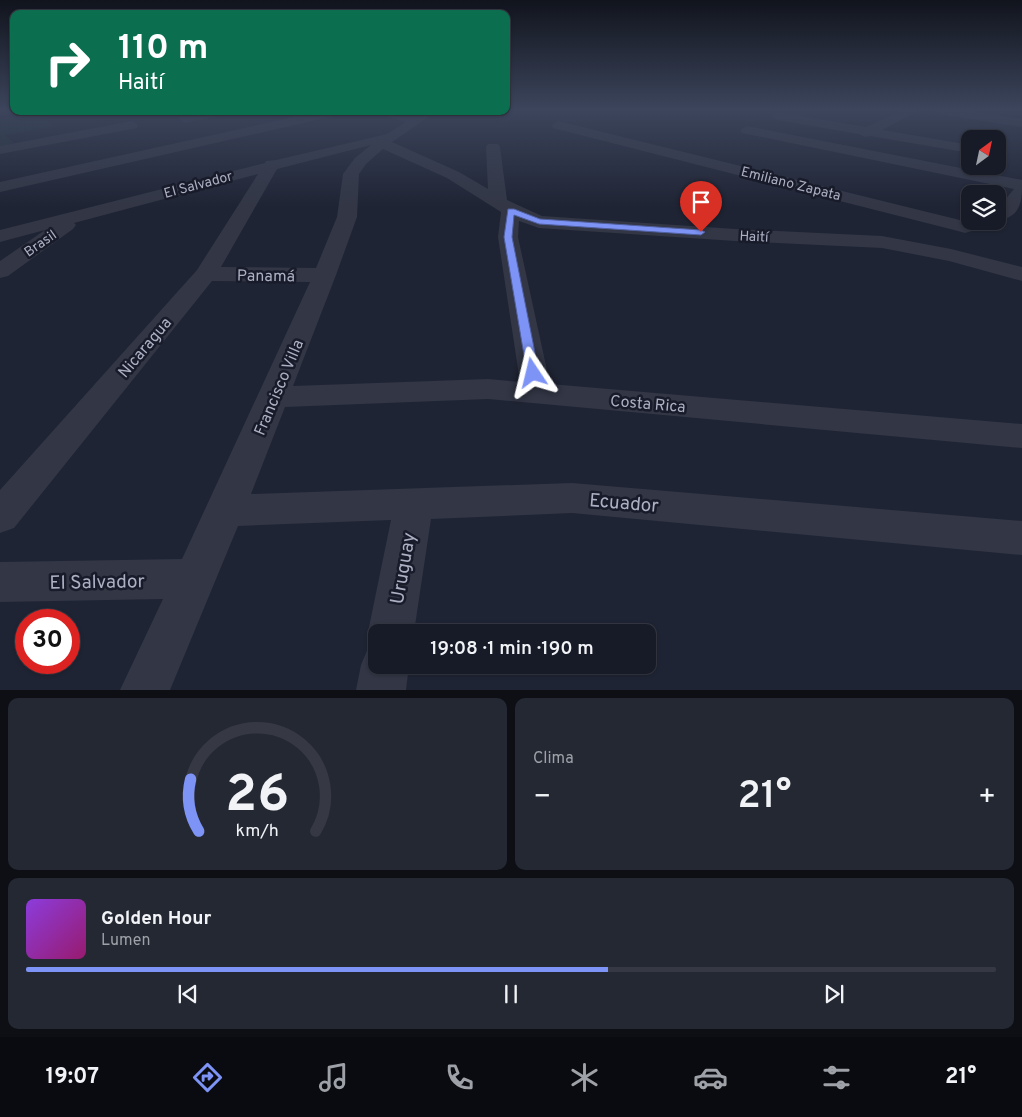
<!DOCTYPE html>
<html lang="es">
<head>
<meta charset="utf-8">
<style>
  :root { --surface:#171b27; --page:#242833; --text:#f1f3f6; --muted:#9ea1a7; --line:#363944; --accent:#7d93f6 }
  body { margin:0; font-family:Overpass,sans-serif; background:var(--page); color:var(--text); height:100vh; display:flex; flex-direction:column; font-size:19px; white-space:nowrap }
  * { box-sizing:border-box; margin:0 }
  p { font-size:16px; color:var(--muted) }
  .icon { flex:none; width:28px; height:28px; fill:none; stroke:currentColor; stroke-width:2; stroke-linecap:round; stroke-linejoin:round }
  .map { position:relative; height:690px; overflow:hidden }
  .details { display:flex; flex-direction:column; gap:8px; padding:8px; background:#0d0f15; flex:1 }
  .details>* { flex:none }
  .guide { position:absolute; left:10px; top:10px; width:500px; height:105px; border-radius:10px; box-shadow:0 1px 4px #0004,0 0 0 1px var(--line); background:#0b6e4f; color:#fff; overflow:hidden }
  .needle { width:32px; rotate:33deg }
  .fabs { position:absolute; left:961px; top:130px; display:grid; gap:10px }
  .fabs a { display:grid; place-items:center; width:45px; height:45px; border-radius:10px; background:var(--surface); box-shadow:0 1px 4px #0004,0 0 0 1px var(--line); font-size:25px }
  .speed { position:absolute; left:15px; top:609px; display:flex; gap:10px; font-size:25px; font-weight:700; text-align:center }
  .speed>* { display:grid; place-content:center; width:65px; height:65px; border-radius:50%; background:var(--surface); box-shadow:0 1px 4px #0004,0 0 0 1px var(--line); line-height:1 }
  .speed .limit { border:8px solid #d22; background:#fff; color:#111 }
  .pin { position:absolute; display:grid; place-items:center; width:42px; height:42px; color:#fff; margin:-51px -21px; border-radius:50% 50% 50% 0; rotate:-45deg; box-shadow:0 0 5px #0007 }
  .pin .icon { rotate:45deg }
  .me { position:absolute; width:55px; margin:-28px; rotate:350deg; stroke-linejoin:round; filter:drop-shadow(0 0 4px #0008) }
  .turn { display:flex; align-items:center; gap:18px; height:105px; padding:0 25px; font-size:22px }
  .turn .icon { width:65px; height:65px; stroke-width:2.5 }
  .turn b { display:block; font-size:35px; line-height:42px }
  .big { font-size:38px; font-weight:600; line-height:1.1 }
  .details .card { flex:1; display:flex; flex-direction:column; justify-content:center; gap:8px; min-width:0; padding:0 18px; border-radius:10px; background:var(--page) }
  .details .dial { align-items:center; gap:0 }
  .dial svg { height:130px; overflow:visible; fill:none; stroke:var(--line); stroke-width:7; stroke-linecap:round; text-anchor:middle }
  .dial text { fill:var(--text); stroke:none }
  .song { display:flex; align-items:center; gap:15px }
  .cover { width:60px; height:60px; border-radius:8px; background:linear-gradient(135deg,hsl(270 70% 55%),hsl(320 70% 35%)) }
  .played { height:5px; border-radius:2px; background:linear-gradient(90deg,var(--accent) 60%,var(--line) 60%) }
  .keys { display:flex; justify-content:space-around; direction:ltr }
  .heat { display:flex; justify-content:space-between; align-items:center; font-size:28px; direction:ltr }
  .details .tiles { flex:1; display:grid; gap:8px; grid-template-columns:1fr 1fr }
  .card:last-child { grid-column:span 2 }
  .trip { position:absolute; left:368px; top:624px; width:288px; height:50px; border-radius:10px; background:var(--surface); box-shadow:0 1px 4px #0004,0 0 0 1px var(--line); font-weight:600; line-height:50px; text-align:center }
  .tab-bar { display:flex; height:80px; justify-content:space-around; align-items:center; background:#090b10; color:var(--muted) }
  .tab-bar .icon { width:35px; height:35px }
  .tab-bar .current { color:var(--accent) }
  .tab-bar b { font-size:22px; color:var(--text) }
  .map>svg:first-child { display:block }
</style>
</head>
<body>
<div class="map">
<svg width="1022" height="690" viewBox="0 0 1022 690">
  <rect width="100%" height="100%" fill="#1f2434"/>
  <!-- green -->
  <path fill="#212f36" d="M36,114L54,126L5,135L15,144L0,147V119Z"/>
  <g fill="none" stroke-linecap="round" stroke-linejoin="round">
    <!-- minor -->
    <path fill="#323645" fill-rule="evenodd" d="M0,110H13L11,113L0,115Z
      M903,110H920L882,130L970,145V153L870,136L865,137L859,134L777,120L771,116L777,112L866,127Z
      M932,110H964L1022,119V127L938,114Z
      M203,111H227L225,114L185,123L179,119L181,116Z
      M321,111H345L339,115L0,192V182Z
      M378,111H397L414,116L422,111H437L392,142L459,172L488,189L486,147L488,144H498L500,147L507,200L542,216L735,229L882,236L951,249L1022,267V281L949,261L882,248L735,241L539,228L519,221L518,237L550,384L1022,424V448L488,399L285,407L251,494L572,483L1022,521V555L572,513L431,519L414,632H376V665H409L406,690H356L361,665L368,648L373,645L368,632L391,520L238,526L170,690H120L163,599L0,602V562L182,559L310,282L212,281L14,528L0,533V490L197,270L258,174L74,223L76,225L73,229L8,276L0,278V261L45,230L0,242V230L265,163L266,161L276,160L387,134L406,122L380,114ZM371,145L355,158L343,174L337,217L316,268L221,267L277,169ZM383,149L447,178L501,212L498,237L520,382L488,379L293,386L336,275L357,217L359,174L366,164Z
      M132,121L138,125L137,128L0,154V146Z
      M558,121L972,223L975,227L972,231L965,233L958,231L553,128L552,125Z
      M747,126L1022,180C1022,201 1022,216 998,221V208L1014,189L742,133L740,130Z"/>
  </g>
  <!-- sky -->
  <linearGradient id="sky" x2="0" y2="1"><stop stop-color="#11141d"/><stop offset="0.53" stop-color="#3c455c"/><stop offset="1" stop-color="#3c455c" stop-opacity="0"/></linearGradient>
  <rect width="1022" height="207" fill="url(#sky)"/>
  <!-- route -->
  <path fill="#7d93f6" stroke="#5160a0" d="M508,209H514L540,219L701,230L705,232L701,235L539,224L514,215L512,237L539,373L533,377L527,373L504,237Z"/>
  <g text-anchor="middle" stroke-width="5" stroke-linejoin="round" paint-order="stroke">
    <!-- far-street labels -->
    <g font-size="14" fill="#acb0c3" stroke="#181b29">
      <text transform="translate(791 183) rotate(14)" y="5">Emiliano Zapata</text>
      <text transform="translate(198 184) rotate(-15)" y="5">El Salvador</text>
      <text transform="translate(754 236) rotate(3)" y="5">Haití</text>
      <text transform="translate(40 243) rotate(-35)" y="5">Brasil</text>
    </g>
    <!-- street labels -->
    <g font-size="16" fill="#acb0c3" stroke="#181b29">
      <text transform="translate(266 275) rotate(1)" y="6">Panamá</text>
      <text transform="translate(144 347) rotate(-50)" y="6">Nicaragua</text>
      <text transform="translate(278 387) rotate(-67)" y="6">Francisco Villa</text>
      <text transform="translate(648 403) rotate(5)" y="6">Costa Rica</text>
    </g>
    <!-- near-street labels -->
    <g font-size="19" fill="#acb0c3" stroke="#181b29">
      <text transform="translate(624 502) rotate(5)" y="7">Ecuador</text>
      <text transform="translate(402 568) rotate(-80)" y="7">Uruguay</text>
      <text transform="translate(97 581) rotate(-1)" y="7">El Salvador</text>
    </g>
  </g>
</svg>
<div class="fabs">
<a><svg class="needle" viewBox="-14 -14 28 28"><path d="M0-13l5 13h-10z" fill="#e53935"/><path d="M0 13l5-13h-10z" fill="#9ea1a7"/></svg></a>
<a><svg class="icon" aria-label="layers" viewBox="0 0 24 24"><path d="M12 4l9 5-9 5-9-5zM3 14l9 5 9-5"/></svg></a>
</div>
<div class="speed"><div class="limit">30</div></div>
<div class="pin" style="left:701px;top:232px;background:#d93025"><svg class="icon" aria-label="arrive" viewBox="0 0 24 24"><path d="M6 21V4h12l-3 4 3 4H6"/></svg></div>
<svg class="me" style="left:533px;top:373px" viewBox="-20 -20 40 40"><path d="M0-17L14 15 0 8-14 15z" fill="#7d93f6" stroke="#fff" stroke-width="4"/></svg>
<div class="trip">19:08 · 1 min · 190 m</div>
<div class="guide">
<div class="turn"><svg class="icon" aria-label="right" viewBox="0 0 24 24"><path d="M7 20v-9h11M14 6l5 5-5 5"/></svg><div><b>110 m</b>Haití</div></div>
</div>
</div>
<section class="details">
<div class="tiles">
<div class="card dial"><svg viewBox="0 0 100 80">
<path d="M14 69A42 42 0 1 1 86 69"/>
<path d="M14 69A42 42 0 0 1 9 37" stroke="#7d93f6"/>
<text x="50" y="56" font-size="32" font-weight="700">26</text>
<text x="50" y="72" font-size="11">km/h</text>
</svg></div>
<div class="card"><p>Clima</p>
<div class="heat"><a>−</a><b class="big">21°</b><a>+</a></div>
</div>
<div class="card">
<div class="song"><i class="cover"></i><div><b>Golden Hour</b><p>Lumen</p></div></div>
<div class="played"></div>
<div class="keys"><svg class="icon" aria-label="previous" viewBox="0 0 24 24"><path d="M18 5L8 12l10 7zM5 5v14"/></svg><svg class="icon" aria-label="pause" viewBox="0 0 24 24"><path d="M8 5v14M16 5v14"/></svg><svg class="icon" aria-label="next" viewBox="0 0 24 24"><path d="M6 5l10 7-10 7zM19 5v14"/></svg></div>
</div>
</div>
</section>
<nav class="tab-bar">
<b>19:07</b>
<svg class="icon current" aria-label="directions" viewBox="0 0 24 24"><path d="M12 3l9 9-9 9-9-9zM9 14v-3h6M13 9l2 2-2 2"/></svg>
<svg class="icon" aria-label="music" viewBox="0 0 24 24"><path d="M9 18V5l10-2v13"/><circle cx="6" cy="18" r="3"/><circle cx="16" cy="16" r="3"/></svg>
<svg class="icon" aria-label="phone" viewBox="0 0 24 24"><path d="M5 4h4l2 5-3 2q2 4 5 5l2-3 5 2v4C11 20 4 13 5 4z"/></svg>
<svg class="icon" aria-label="climate" viewBox="0 0 24 24"><path d="M12 3v18M4 7l16 10M4 17L20 7"/></svg>
<svg class="icon" aria-label="car" viewBox="0 0 24 24"><path d="M5 17H2v-5l4-1 3-4h7l3 4 3 1v5h-3M9 17h6M6 11h13"/><circle cx="7" cy="17" r="2"/><circle cx="17" cy="17" r="2"/></svg>
<svg class="icon" aria-label="filters" viewBox="0 0 24 24"><path d="M4 7h16M4 17h16"/><circle cx="9" cy="7" r="2"/><circle cx="15" cy="17" r="2"/></svg>
<b>21°</b>
</nav>
</body>
</html>
